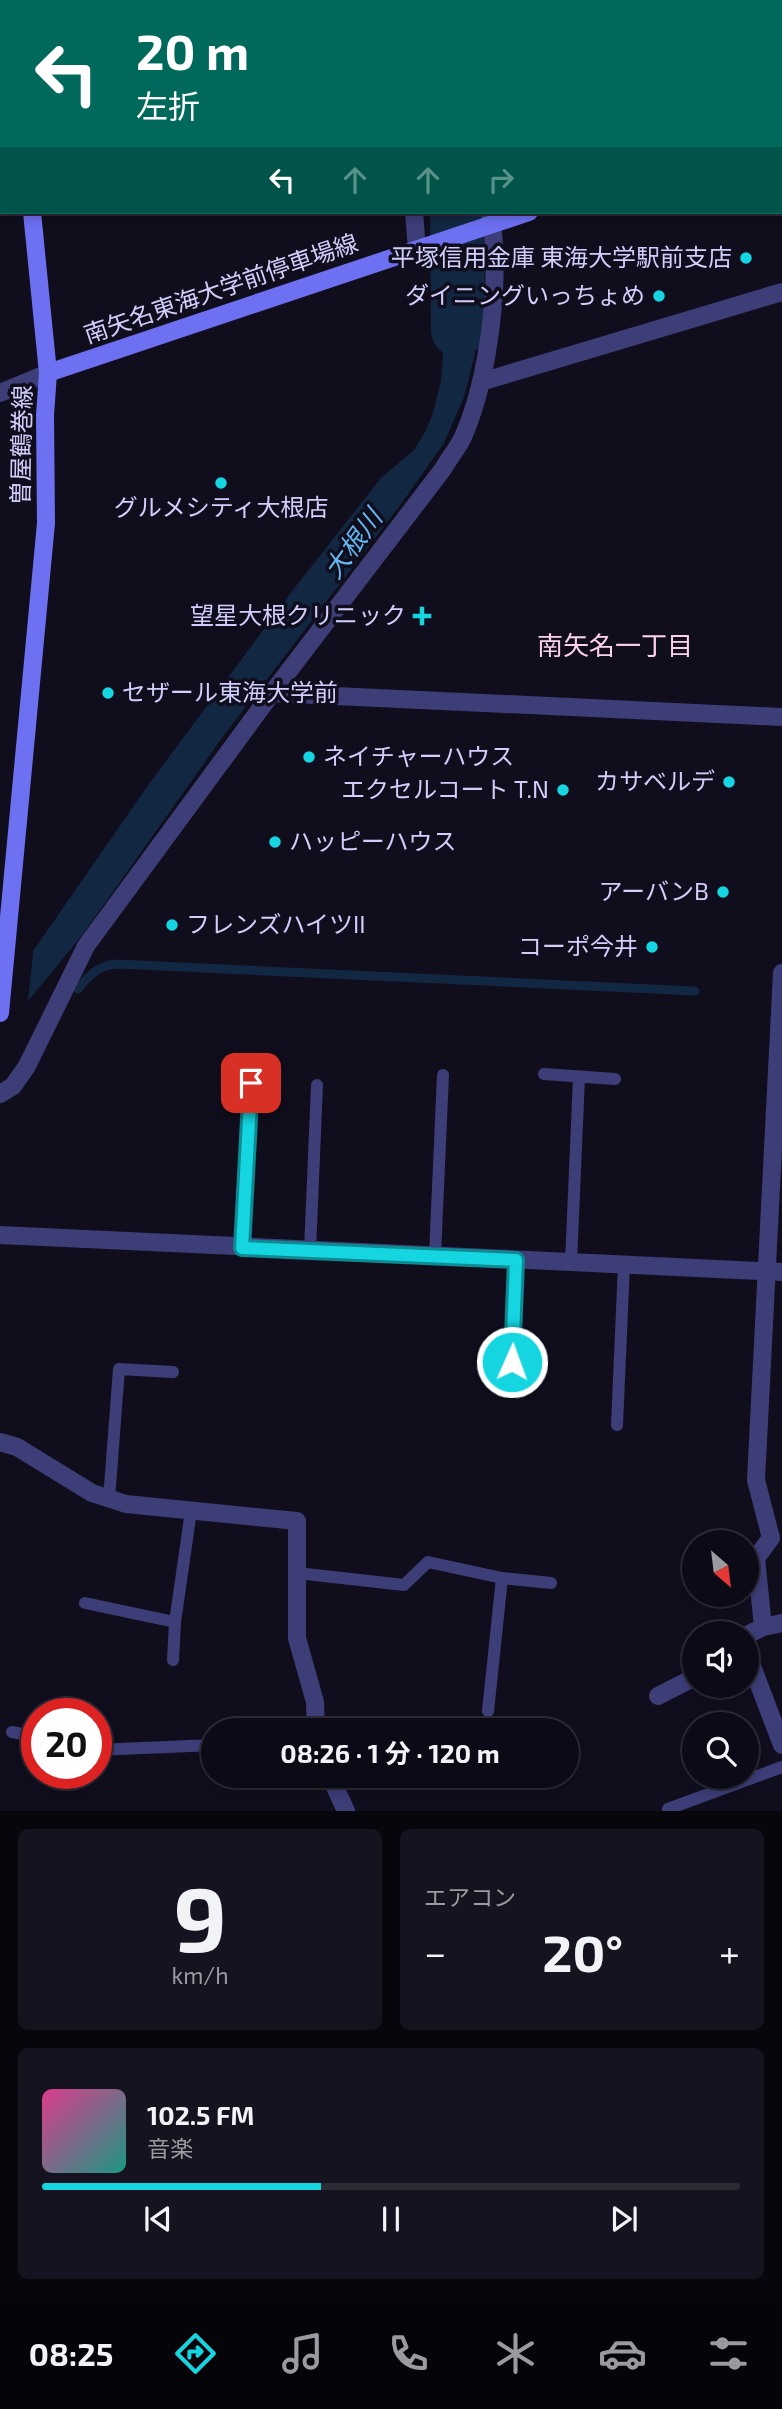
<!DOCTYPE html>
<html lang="ja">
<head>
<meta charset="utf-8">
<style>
  :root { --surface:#0c0a16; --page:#15131f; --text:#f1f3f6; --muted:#9a9aa1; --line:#2c2b35; --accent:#14d5e0 }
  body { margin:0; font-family:"Exo 2","Noto Sans JP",sans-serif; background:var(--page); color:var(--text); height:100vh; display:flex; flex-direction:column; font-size:26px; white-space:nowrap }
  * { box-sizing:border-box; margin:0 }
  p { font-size:23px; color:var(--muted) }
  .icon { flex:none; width:38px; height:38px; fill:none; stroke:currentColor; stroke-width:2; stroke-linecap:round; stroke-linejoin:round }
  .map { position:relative; height:1811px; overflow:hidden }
  .drawer { display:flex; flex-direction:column; gap:18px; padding:18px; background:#07060c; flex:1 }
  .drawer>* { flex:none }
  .banner { position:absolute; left:0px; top:0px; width:782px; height:214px; box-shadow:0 4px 10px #0003,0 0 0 2px var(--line); background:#00695c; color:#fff; overflow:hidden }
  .needle { width:46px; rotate:152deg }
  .fabs { position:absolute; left:682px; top:1530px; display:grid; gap:14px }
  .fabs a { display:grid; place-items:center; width:77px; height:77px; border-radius:50%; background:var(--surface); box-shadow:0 4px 10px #0003,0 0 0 2px var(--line); font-size:35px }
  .speed { position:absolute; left:21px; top:1698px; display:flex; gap:14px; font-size:35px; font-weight:700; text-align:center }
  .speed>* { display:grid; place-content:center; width:91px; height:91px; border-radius:50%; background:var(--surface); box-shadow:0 4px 10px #0003,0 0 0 2px var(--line); line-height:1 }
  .speed .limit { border:10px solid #d22; background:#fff; color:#111 }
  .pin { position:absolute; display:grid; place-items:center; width:60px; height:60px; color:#fff; margin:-30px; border-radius:14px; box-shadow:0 4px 10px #0006 }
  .me { position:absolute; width:77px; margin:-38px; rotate:2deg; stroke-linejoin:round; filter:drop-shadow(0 0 5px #0008) }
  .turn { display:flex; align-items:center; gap:24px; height:147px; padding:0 21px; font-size:32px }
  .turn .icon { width:91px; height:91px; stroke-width:2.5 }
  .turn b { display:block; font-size:49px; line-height:60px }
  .lanes { display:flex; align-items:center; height:66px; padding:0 21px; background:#0003; justify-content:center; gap:35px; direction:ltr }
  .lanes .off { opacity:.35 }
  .big { font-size:52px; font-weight:700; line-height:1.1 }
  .drawer .widget { flex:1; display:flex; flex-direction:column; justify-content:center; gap:10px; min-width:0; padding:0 24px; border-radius:10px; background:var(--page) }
  .drawer .dial { align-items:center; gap:0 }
  .dial b { font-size:91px; line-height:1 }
  .song { display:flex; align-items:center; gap:21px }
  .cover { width:84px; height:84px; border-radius:10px; background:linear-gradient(135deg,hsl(330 70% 55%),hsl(170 70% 35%)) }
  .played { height:7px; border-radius:4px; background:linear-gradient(90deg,var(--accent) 40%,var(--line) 40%) }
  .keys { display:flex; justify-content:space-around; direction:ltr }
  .heat { display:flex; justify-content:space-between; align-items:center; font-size:38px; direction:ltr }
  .drawer .tiles { flex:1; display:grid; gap:18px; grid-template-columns:1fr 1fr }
  .widget:last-child { grid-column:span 2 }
  .trip { position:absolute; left:201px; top:1718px; width:378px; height:70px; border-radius:35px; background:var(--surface); box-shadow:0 4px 10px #0003,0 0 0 2px var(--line); font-weight:700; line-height:70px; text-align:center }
  .tabs { display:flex; height:112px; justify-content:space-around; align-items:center; background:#050409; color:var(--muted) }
  .tabs .icon { width:49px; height:49px }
  .tabs .selected { color:var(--accent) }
  .tabs b { font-size:32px; color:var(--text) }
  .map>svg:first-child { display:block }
</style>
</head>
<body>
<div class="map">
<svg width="782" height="1811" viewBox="0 0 782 1811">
  <rect width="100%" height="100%" fill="#100e1d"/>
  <!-- water -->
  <path fill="#122742" d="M435,212L468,280L467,336L475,353L464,397L444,443L401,504L222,738L83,934L28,1001L33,951L149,784L293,590L381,478L414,450L425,432L433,413L441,381L443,356L437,330L440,297Z"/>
  <!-- pier -->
  <path fill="#100e1d" d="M432,212H455L460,248L468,273L436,283Z
    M34,943L27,1005L0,1023V976Z"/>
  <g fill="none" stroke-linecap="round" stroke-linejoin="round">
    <!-- stream -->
    <path stroke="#122742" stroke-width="9" d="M78,989C89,975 99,965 117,964L695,991"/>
    <!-- river -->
    <path stroke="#122742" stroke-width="54" d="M457,212L458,330"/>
    <!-- service -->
    <path stroke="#3d3d78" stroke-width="12" d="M544,1074L615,1079
      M242,1248L251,1083
      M310,1251L317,1085
      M435,1255L443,1075
      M571,1262L579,1078
      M512,1362L516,1260
      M617,1425L624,1264
      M109,1499L119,1369L173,1372
      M297,1573L404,1585L428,1562L502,1578L551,1583
      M85,1603L175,1622
      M173,1660L175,1622L191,1511
      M488,1711L502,1578
      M12,1732L37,1737
      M96,1750L214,1745
      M668,1809L782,1767"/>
    <!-- minor -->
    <path stroke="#3d3d78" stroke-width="18" d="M328,0L329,2
      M731,0L732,2
      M550,2L551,0
      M780,171L782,176
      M414,212L417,250
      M481,382L782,292
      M272,693L782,717
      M0,1094L13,1086L27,1066L86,946L272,693L443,469C449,458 458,448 463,437C489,378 502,275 490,212
      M0,1235L782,1272
      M0,1442L17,1447L92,1493L126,1504L297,1521V1638L315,1702L316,1731
      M771,1538L756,1480L782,973
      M763,1627L756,1558L771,1538
      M747,1635L763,1627L782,1623
      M747,1653L782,1745
      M658,1696L695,1677
      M330,1776L346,1811"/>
    <!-- tertiary -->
    <path stroke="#3d3d78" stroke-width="18" d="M0,393L48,373"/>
    <!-- secondary -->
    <path stroke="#6e70f2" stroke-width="18" d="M0,36L2,44
      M780,127H782
      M48,373L529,212
      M0,1013L46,523L45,415L48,373L32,212"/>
  </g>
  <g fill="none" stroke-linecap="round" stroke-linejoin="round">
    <defs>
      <path id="route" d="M251,1083L242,1248L516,1260L512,1362"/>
    </defs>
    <!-- route casing -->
    <use href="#route" stroke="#0d8a92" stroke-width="18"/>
    <!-- route -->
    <use href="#route" stroke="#14d5e0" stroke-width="12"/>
  </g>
  <!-- markers -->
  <g fill="#14d5e0" stroke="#100e1d" stroke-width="2.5">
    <circle cx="746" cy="258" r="7"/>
    <circle cx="659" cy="296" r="7"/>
    <circle cx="221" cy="483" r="7"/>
    <path d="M418.5 605.5h7v7h7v7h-7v7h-7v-7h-7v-7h7z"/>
    <circle cx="108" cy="693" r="7"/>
    <circle cx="309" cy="757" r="7"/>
    <circle cx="729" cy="782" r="7"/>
    <circle cx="563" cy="790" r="7"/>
    <circle cx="275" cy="842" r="7"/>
    <circle cx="723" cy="892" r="7"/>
    <circle cx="172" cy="925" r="7"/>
    <circle cx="652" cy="947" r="7"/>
  </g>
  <g text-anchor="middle" stroke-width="7" stroke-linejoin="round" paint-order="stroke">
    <!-- poi labels -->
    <g font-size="24" fill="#d1cefb" stroke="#100e1d" text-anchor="end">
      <text x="732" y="266">平塚信用金庫 東海大学駅前支店</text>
      <text x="645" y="304">ダイニングいっちょめ</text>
      <text x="221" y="516" text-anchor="middle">グルメシティ大根店</text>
      <text x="406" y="624">望星大根クリニック</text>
      <text x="122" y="701" text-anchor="start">セザール東海大学前</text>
      <text x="323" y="765" text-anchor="start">ネイチャーハウス</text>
      <text x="715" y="790">カサベルデ</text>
      <text x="549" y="798">エクセルコート T.N</text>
      <text x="289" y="850" text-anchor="start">ハッピーハウス</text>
      <text x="709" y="900">アーバンB</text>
      <text x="186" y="933" text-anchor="start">フレンズハイツII</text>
      <text x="638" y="955">コーポ今井</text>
    </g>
    <!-- street labels -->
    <g font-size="24" fill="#d1cefb" stroke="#100e1d">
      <text transform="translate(221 289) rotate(-19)" y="8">南矢名東海大学前停車場線</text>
      <text transform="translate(22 445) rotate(-89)" y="8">曽屋鶴巻線</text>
    </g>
    <!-- water labels -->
    <g font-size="26" font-style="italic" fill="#65b7f1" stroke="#100e1d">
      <text transform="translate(353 544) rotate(-54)" y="9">大根川</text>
    </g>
    <!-- neighbourhood labels -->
    <g font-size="26" fill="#fbd0ed" stroke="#100e1d">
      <text x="615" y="655">南矢名一丁目</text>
    </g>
  </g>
</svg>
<div class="fabs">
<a><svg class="needle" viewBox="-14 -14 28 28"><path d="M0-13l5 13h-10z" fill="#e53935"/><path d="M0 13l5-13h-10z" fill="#9a9aa1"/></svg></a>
<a><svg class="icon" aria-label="sound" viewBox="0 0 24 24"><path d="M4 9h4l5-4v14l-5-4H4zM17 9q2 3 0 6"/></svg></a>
<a><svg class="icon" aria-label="search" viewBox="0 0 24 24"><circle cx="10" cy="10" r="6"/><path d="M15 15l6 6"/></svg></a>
</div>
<div class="speed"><div class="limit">20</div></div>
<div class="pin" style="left:251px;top:1083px;background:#d93025"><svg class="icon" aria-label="arrive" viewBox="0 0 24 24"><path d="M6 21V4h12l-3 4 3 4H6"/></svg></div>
<svg class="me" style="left:512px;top:1362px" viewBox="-20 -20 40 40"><circle r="17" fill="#14d5e0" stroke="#fff" stroke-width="3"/><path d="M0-11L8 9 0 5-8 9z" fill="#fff"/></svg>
<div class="trip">08:26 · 1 分 · 120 m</div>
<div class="banner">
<div class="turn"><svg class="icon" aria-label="left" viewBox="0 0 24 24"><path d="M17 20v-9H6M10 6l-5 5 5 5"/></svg><div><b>20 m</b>左折</div></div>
<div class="lanes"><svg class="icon" aria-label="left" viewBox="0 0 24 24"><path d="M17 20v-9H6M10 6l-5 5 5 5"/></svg><svg class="icon off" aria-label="ahead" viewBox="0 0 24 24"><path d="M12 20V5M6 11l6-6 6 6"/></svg><svg class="icon off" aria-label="ahead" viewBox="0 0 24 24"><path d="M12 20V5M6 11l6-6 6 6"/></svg><svg class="icon off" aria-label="right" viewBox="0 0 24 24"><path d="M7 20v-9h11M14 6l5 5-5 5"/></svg></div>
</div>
</div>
<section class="drawer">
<div class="tiles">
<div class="widget dial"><b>9</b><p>km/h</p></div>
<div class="widget"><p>エアコン</p>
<div class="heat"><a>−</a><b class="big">20°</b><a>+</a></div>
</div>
<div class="widget">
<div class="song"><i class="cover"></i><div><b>102.5 FM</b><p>音楽</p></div></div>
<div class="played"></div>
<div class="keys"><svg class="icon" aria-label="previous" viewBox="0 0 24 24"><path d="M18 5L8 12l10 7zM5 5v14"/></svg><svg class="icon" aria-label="pause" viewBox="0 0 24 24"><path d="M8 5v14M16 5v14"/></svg><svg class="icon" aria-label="next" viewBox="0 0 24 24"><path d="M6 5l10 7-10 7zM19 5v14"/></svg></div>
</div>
</div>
</section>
<nav class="tabs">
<b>08:25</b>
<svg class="icon selected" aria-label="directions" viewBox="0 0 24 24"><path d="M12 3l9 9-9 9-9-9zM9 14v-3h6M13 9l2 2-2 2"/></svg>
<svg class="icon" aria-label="music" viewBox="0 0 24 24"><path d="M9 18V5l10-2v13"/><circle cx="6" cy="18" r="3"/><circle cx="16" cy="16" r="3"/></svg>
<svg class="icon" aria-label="phone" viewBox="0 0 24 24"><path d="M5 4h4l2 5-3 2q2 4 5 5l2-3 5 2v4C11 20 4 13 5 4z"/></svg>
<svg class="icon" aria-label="climate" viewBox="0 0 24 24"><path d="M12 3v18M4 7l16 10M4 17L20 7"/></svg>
<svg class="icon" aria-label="car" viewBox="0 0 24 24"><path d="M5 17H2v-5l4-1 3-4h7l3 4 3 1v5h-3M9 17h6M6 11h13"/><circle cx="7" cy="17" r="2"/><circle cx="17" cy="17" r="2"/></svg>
<svg class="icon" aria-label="filters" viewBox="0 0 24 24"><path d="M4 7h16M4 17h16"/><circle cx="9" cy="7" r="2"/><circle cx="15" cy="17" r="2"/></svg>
</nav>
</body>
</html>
